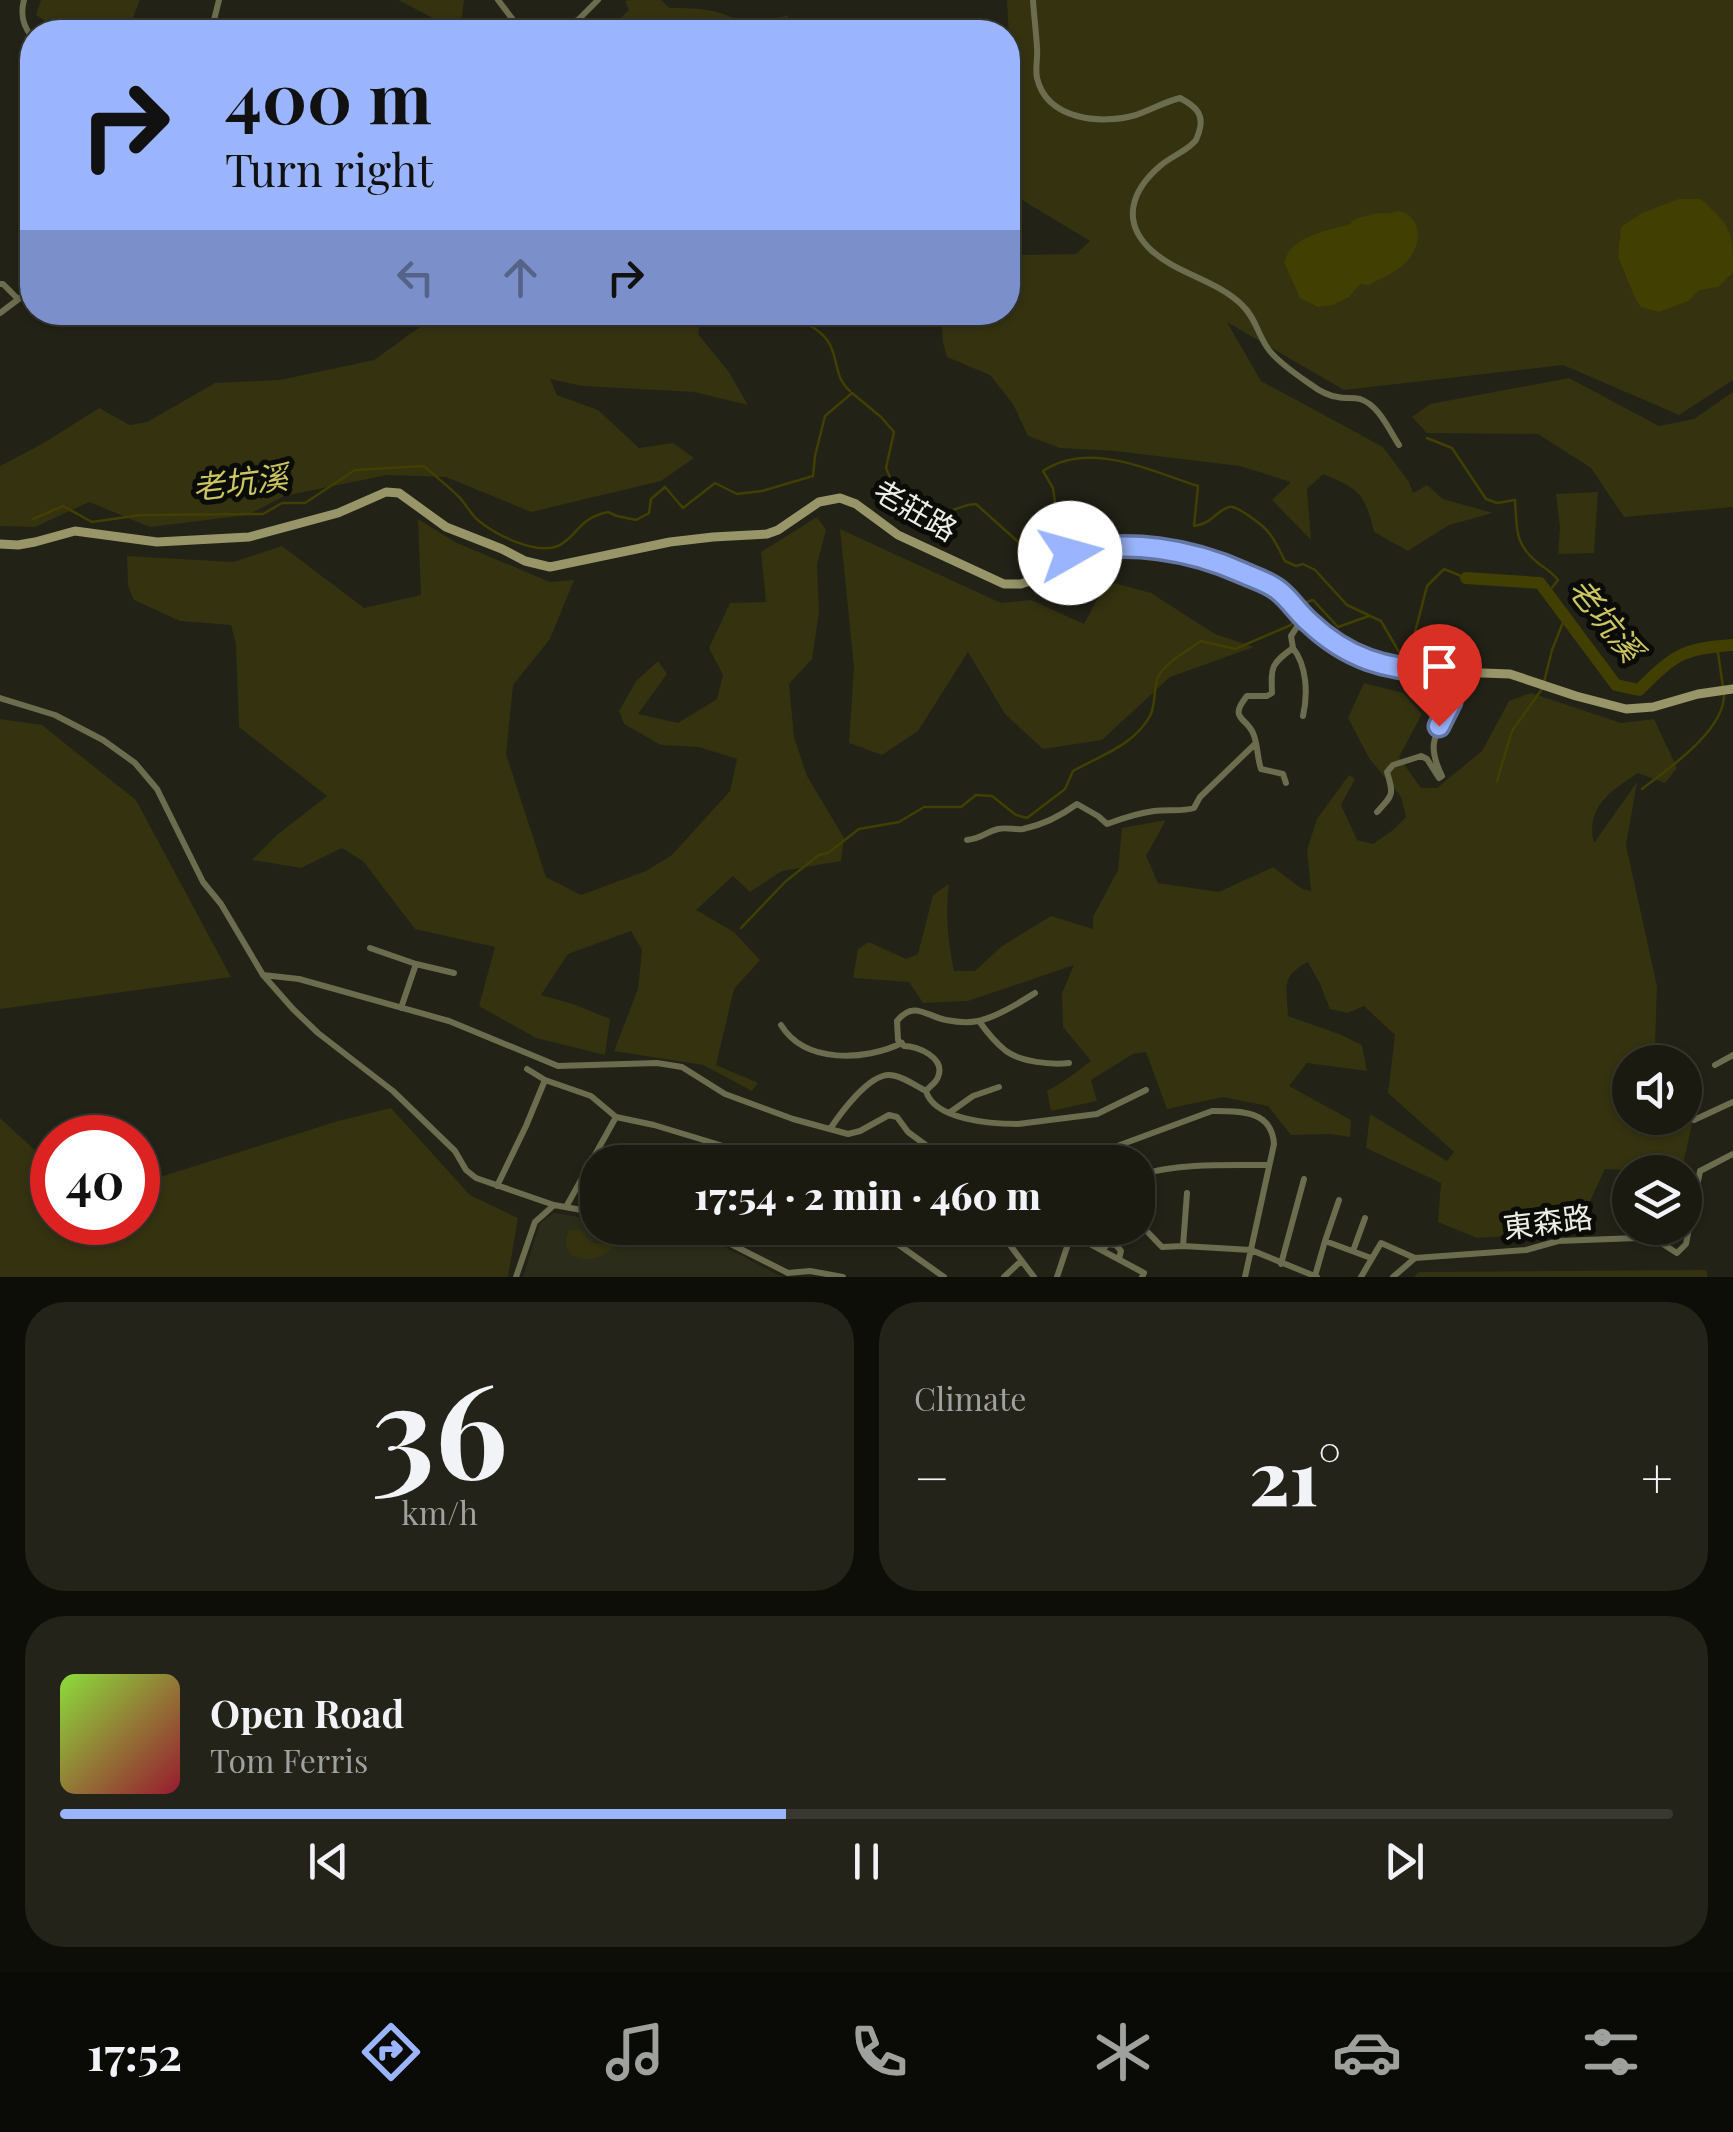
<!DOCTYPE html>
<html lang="en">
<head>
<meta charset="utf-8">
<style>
  :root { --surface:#1a1a11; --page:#23231a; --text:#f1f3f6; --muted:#9fa19f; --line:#383831; --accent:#9ab5fd }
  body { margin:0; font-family:"Playfair Display","Noto Sans TC",serif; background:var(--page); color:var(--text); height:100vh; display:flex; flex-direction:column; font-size:38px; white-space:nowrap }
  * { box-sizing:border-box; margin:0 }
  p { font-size:32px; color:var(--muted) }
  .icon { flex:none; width:55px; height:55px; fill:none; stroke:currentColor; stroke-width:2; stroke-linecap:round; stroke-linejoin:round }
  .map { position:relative; height:1277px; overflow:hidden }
  .drawer { display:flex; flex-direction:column; gap:25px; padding:25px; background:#0e0e09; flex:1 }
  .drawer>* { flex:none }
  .banner { position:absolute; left:20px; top:20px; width:1000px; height:305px; border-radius:40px; box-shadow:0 2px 8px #0004,0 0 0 2px var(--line); background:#9ab5fd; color:#111; overflow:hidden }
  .controls { position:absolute; left:1612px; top:1045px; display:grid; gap:20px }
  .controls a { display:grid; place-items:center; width:90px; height:90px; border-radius:50%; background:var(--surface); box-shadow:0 2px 8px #0004,0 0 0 2px var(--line); font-size:50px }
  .speed { position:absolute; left:30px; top:1115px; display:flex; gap:20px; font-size:50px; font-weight:700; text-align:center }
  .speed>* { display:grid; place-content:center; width:130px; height:130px; border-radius:50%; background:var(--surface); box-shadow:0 2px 8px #0004,0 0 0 2px var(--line); line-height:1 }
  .speed .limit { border:15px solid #d22; background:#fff; color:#111 }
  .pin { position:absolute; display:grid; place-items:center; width:85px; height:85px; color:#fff; margin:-102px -42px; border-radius:50% 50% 50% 0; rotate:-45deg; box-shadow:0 0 10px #0007 }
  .pin .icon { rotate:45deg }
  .me { position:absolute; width:110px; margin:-55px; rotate:83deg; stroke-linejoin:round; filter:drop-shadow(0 0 8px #0008) }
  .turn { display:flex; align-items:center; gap:35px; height:210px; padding:0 40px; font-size:45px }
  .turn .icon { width:130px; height:130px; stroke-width:2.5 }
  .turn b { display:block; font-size:70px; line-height:85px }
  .lanes { display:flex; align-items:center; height:95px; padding:0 40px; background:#0003; justify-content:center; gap:50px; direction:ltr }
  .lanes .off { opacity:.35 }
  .big { font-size:75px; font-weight:800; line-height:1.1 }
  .drawer .card { flex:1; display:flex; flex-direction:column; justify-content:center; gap:15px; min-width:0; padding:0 35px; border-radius:40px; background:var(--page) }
  .drawer .dial { align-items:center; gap:0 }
  .dial b { font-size:130px; line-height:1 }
  .song { display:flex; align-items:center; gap:30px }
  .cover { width:120px; height:120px; border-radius:15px; background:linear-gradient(135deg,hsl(90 70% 55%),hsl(350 70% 35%)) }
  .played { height:10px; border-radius:5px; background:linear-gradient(90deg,var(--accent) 45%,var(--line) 45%) }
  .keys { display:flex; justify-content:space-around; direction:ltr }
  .heat { display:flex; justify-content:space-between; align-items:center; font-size:55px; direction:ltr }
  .drawer .tiles { flex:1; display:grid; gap:25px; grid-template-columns:1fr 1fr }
  .card:last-child { grid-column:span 2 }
  .trip { position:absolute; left:580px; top:1145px; width:575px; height:100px; border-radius:40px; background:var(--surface); box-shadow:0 2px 8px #0004,0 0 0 2px var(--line); font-weight:800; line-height:100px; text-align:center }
  .menu { display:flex; height:160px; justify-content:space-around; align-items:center; background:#0a0a07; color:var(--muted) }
  .menu .icon { width:70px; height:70px }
  .menu .active { color:var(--accent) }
  .menu b { font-size:45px; color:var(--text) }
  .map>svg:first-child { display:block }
</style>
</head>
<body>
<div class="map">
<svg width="1733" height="1277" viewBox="0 0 1733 1277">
  <rect width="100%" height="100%" fill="#222217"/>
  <!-- built -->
  <path fill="#2c2c1a" d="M554,1213L579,1217L587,1223L597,1219L598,1228H656L700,1234L782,1277H523L540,1223Z"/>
  <!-- green -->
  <path fill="#34320f" d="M41,0H140L127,32H61L36,15Z
    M398,0H464L460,32Z
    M629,0H661L669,8C705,8 719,9 751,27L788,15L785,32H606L629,10L625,1Z
    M1007,0H1733V380L1679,415L1563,365L1344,390L1227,322L1261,381L1383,447L1409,482L1413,493L1427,485L1443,499L1493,513L1449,525L1408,551L1374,532C1365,493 1359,489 1323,474L1307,489L1311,540L1272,500L1291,482L1240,466L1115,451L1060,448L1028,436L1013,404L990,375L947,357L943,343L941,313L1008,312V248L1023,255L1076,254L1090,241L1017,197Z
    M425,313H702L698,334L729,372L748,405L694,392L582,386L550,379L557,395L598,410L639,448L673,443L694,458L661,481L531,512L446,477L387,475L284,496L248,515L150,527L89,502L35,527L0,526V466L42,444L99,408L130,425L147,422L215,383L280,380L374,360L424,324Z
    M1569,378L1659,426L1694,419L1733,392V507L1624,517L1591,468L1538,434L1427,433L1412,417L1430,404Z
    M1598,492L1594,553L1558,554L1560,528L1556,494Z
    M817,517L826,530L817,565L819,612L812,659L789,684L794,737L807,776L844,838L841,861L782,871L750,892L733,876L696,910L734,932L760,960L734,989L716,1065L758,1083L752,1091L703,1065L614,1051L638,989L642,950L631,931L568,954L541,995L573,1004L610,1019L605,1055L536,1038L479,1006L495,947L415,929L363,861L342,848L301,868L252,860L278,834L327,796L239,727L236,645L231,625L180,621L134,600L128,586L127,556L233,562L282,546L364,608L421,595L418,519L455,542L550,582L574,580L550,639L513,685L506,754L546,877L581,895L646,871L672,855L730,791L737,759L699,747L661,745L624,724L619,711L636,681L658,661L667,674L638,714L678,723L717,699L723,675L709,648L730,603L766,602L761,552Z
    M840,529L1001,603L1031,600L1084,624L1107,581L1151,593L1215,634L1254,647L1170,677L1102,740L1043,749L1005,714L968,652L918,731L882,755L849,743L854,667Z
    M1364,683L1403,693L1422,714L1399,757L1421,788H1437L1482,751L1509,701L1531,693L1621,723L1654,719L1677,768L1665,783L1638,773C1611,791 1585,807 1594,843L1637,782L1626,845L1657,986L1655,1047L1677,1062H1630V1118H1685V1068L1702,1080L1683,1164L1643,1171L1605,1169L1576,1231L1477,1238L1438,1222L1441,1183L1366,1148L1370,1114L1447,1161L1454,1152L1388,1093L1395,1035L1364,1006L1347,1013L1330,1009L1320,984L1308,962C1280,976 1287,988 1288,1016L1339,1034L1362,1045L1367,1071L1307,1063L1289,1086L1351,1120L1350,1137L1331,1134L1291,1135L1268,1106L1223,1097L1167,1109L1146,1052L1133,1054L1091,1080L1097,1101L1051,1111L1047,1091L1064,1081L1091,1061L1063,1027L1062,993L1074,965L968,1001L923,1003L909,982L853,978L858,949L869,942L906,959L918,954L933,895L949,884C945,914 948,941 954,971H975L1002,946L1051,916L1093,929V917L1118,870L1122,828L1166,820L1146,856L1158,883L1219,892L1273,867L1302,889L1311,891L1307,850L1317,819L1349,775L1355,779L1341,805L1357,840L1373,844L1393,830L1406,817L1401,797L1369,758L1348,718Z
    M0,719L42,725L136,800L231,977L0,1009Z
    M391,1108L470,1195L518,1218L508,1277H0V1118L37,1152L52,1158V1222H138V1184L338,1121Z
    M569,1230H580L592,1243L602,1244L609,1231L617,1233L619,1240C601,1270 553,1264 569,1230Z
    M1706,1270L1708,1277H1414L1419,1272Z"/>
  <!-- water -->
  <path fill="#423f02" d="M1679,199H1701C1732,229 1733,228 1733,272L1718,287L1699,290L1688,301L1659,312L1641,307L1636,300L1618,257L1621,227L1642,213Z
    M1397,211C1407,212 1412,216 1416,225C1423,245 1409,263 1392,273C1384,278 1377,279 1370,285L1360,284L1349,297L1333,305L1318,307L1300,298L1284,262C1286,257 1288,252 1292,248C1302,236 1330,229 1344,226C1359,222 1344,224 1358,218C1363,216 1368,216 1373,214C1382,212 1388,215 1397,211Z"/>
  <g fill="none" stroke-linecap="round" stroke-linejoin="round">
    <!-- stream -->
    <path stroke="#423f02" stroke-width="2.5" d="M723,312L730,324L749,312
      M786,312C799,321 818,327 827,340C839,355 833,377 850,391
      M1427,438L1452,448L1486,499L1497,503L1515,500C1517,528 1514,544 1538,563C1546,569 1552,572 1558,580L1548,593
      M33,519L63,506L92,522L141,515L263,514L282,503H305L355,470L424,466C435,476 448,486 459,497C466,504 471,515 479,521C496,535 536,555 558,546C579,536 576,519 608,512L617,516L636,520L649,513L651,499L665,487L683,508L715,483L737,494L762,491L813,476L815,456L825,416L852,393L881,417L894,432L886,468L904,509L922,520L968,505L976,504L1025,548L1045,543L1059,530L1053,488L1043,471C1090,440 1150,471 1198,486L1194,526C1212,524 1217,510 1229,507C1237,505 1264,526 1269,533C1276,541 1280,552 1285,561L1296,566L1303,564L1315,570L1347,605L1381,621L1402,657L1413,640L1427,586L1444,569L1466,578
      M1303,608L1307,602L1313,600L1338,627L1369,616
      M1717,646L1723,687
      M1544,682L1552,650L1566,615
      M1497,781L1512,731L1542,689
      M1642,789C1668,769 1724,731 1724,695
      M741,928L786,881L819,855L828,853L859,829L899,822L924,807H961L976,795L992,796L1016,815L1027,818L1065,789L1073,771C1101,755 1133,746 1150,716C1156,705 1153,689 1158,677C1166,662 1187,651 1201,641L1235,649L1291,625L1298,614"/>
    <!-- river -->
    <path stroke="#423f02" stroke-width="12" d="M1466,578L1540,583L1616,685L1639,690C1674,655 1683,648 1733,645"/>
    <!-- street -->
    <path stroke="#6c6c4f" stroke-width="6" d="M24,0C20,15 23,26 32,37
      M498,0L517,25L536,32
      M1033,0C1034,16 1036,31 1037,47C1038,57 1035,68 1037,78C1047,120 1101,125 1136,115C1151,110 1164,102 1180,98C1195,106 1205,114 1199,132C1196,140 1197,140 1191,145C1182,153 1169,158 1160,166C1131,191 1121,222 1151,250C1177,274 1217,280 1242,305C1256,318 1258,336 1269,350C1279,363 1297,375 1310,384C1318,390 1328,396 1338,397C1345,399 1353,397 1360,399C1379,405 1389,430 1399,445
      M213,26L308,32
      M211,32L219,0
      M400,32H403
      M556,32L579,19L598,0
      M0,284H3L18,299
      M0,313L32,289
      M1293,648C1307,666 1308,694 1303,716
      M0,698L55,715L103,740L135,763L157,789L203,882L221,904L263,975L293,1009L318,1033L393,1091L455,1151L466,1170L476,1178L554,1205L598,1213
      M1286,783L1283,774L1261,769C1257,758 1258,744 1253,733C1246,717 1228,719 1247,696H1267L1272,693C1271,666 1271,664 1293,648L1291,636L1304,616
      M1377,812C1393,795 1394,795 1387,772L1393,765L1421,756L1427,759L1439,778L1442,776C1425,742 1437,734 1451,702L1436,672
      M967,840C984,838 985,832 998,829C1007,827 1015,830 1023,829C1042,825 1062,815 1077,804L1098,816L1107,824C1123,818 1138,813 1154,811C1168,809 1182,812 1194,808L1200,797L1255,744
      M370,948L416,964L454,973
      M263,975L299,979L449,1021L558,1066L657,1063L682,1067L725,1094L793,1119L848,1134L860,1131L889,1115L897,1117L908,1132L949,1162
      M1035,993C1019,1003 997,1017 978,1021C969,1023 956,1022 946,1020C926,1016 914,1000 897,1021L898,1040L904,1046C918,1046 946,1058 938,1077C936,1083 930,1086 926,1091C934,1120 992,1124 1018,1124L1097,1114L1146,1090
      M401,1008L416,964
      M979,1021C986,1031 996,1043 1006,1051C1021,1062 1051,1065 1069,1063
      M781,1025C805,1064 865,1061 902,1043
      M1715,1065L1733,1055
      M527,1069L545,1080L591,1096L616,1117L654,1125L743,1152L781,1154L801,1162
      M949,1113L973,1096L999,1087
      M1694,1120L1733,1102
      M830,1129C840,1114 868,1075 889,1075C901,1075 916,1086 926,1091
      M592,1158L619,1162
      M734,1162L737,1151
      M1074,1162L1212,1111C1240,1111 1272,1110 1274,1144L1245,1277
      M1138,1175C1181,1163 1224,1165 1268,1165
      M497,1186L526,1126L545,1080
      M1187,1193L1183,1246L1251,1250L1317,1277
      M566,1207L616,1117
      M1138,1222L1162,1247L1183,1246
      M685,1228L715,1236L788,1273L810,1271L843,1277
      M875,1228L944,1277
      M997,1228L1034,1277
      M1325,1241L1339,1200
      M1008,1243L1033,1228
      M1102,1250L1108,1244L1116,1245L1121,1251L1119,1259
      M1353,1251L1365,1218
      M1281,1264L1304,1179
      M1315,1276L1325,1241L1371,1258
      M516,1277L535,1222L553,1206
      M1004,1277L1021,1261
      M1057,1277L1069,1241L1077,1237L1144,1273L1142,1277
      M1361,1277L1381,1243L1415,1258
      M1393,1277L1415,1258L1526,1250L1558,1241L1637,1238L1658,1241L1677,1253L1686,1244L1700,1171L1733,1154"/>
    <!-- secondary -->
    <path stroke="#989668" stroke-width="9" d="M0,544L18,545L35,542L75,531L157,542L249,537L338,513L386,492L399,493L446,527L502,549L525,561L550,567L670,542L713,537L767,534L778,530L819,502L840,498L856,504L898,535L1004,584H1021L1035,579L1070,553L1088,549L1122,547L1163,549L1187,553L1223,564L1277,589L1311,624L1343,647L1380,665L1403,670L1510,674L1576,696L1626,709L1653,707L1698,694L1733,689"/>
  </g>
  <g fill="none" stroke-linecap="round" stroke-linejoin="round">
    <defs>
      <path id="route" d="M1070,553C1128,539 1190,549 1243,573C1254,578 1268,582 1278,590C1290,599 1298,613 1310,623C1347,658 1386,670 1436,671L1451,702L1439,726"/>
    </defs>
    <!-- route casing -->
    <use href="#route" stroke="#6476a4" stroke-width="25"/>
    <!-- route -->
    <use href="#route" stroke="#9ab5fd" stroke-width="18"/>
  </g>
  <g text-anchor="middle" stroke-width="10" stroke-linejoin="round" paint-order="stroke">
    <!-- street labels -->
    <g font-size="30" fill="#edede6" stroke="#0b0b07">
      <text transform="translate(915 511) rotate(30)" y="10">老莊路</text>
      <text transform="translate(1548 1223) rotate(-7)" y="10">東森路</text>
    </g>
    <!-- water labels -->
    <g font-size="32" font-style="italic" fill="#cbc661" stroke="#0b0b07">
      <text transform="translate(240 483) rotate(-7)" y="11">老坑溪</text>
      <text transform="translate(1605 620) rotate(51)" y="11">老坑溪</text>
    </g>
  </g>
</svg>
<div class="controls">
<a><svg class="icon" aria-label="sound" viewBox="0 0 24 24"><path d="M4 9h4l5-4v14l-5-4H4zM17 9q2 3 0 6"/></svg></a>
<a><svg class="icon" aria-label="layers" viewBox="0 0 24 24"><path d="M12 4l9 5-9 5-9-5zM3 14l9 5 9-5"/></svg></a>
</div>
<div class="speed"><div class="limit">40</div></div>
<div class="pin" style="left:1439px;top:726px;background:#d93025"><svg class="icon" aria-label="arrive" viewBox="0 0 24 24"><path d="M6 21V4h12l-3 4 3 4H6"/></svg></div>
<svg class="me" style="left:1070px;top:553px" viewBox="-20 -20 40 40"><circle r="19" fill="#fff"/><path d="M0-13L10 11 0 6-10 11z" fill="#9ab5fd"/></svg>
<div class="trip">17:54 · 2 min · 460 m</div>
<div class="banner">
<div class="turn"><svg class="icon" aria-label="right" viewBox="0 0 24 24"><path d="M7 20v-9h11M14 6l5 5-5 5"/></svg><div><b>400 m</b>Turn right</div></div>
<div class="lanes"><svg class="icon off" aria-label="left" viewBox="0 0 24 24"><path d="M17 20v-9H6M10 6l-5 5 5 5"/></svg><svg class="icon off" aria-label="ahead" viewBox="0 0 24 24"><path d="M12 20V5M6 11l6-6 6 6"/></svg><svg class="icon" aria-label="right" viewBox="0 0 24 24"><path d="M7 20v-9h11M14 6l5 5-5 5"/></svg></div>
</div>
</div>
<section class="drawer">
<div class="tiles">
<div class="card dial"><b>36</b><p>km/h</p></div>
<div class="card"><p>Climate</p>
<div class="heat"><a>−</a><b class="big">21°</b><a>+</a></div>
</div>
<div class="card">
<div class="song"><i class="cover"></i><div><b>Open Road</b><p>Tom Ferris</p></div></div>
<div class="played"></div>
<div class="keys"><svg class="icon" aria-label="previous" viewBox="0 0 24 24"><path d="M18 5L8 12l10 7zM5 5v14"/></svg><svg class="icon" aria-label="pause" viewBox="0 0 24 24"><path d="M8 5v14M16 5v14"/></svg><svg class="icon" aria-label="next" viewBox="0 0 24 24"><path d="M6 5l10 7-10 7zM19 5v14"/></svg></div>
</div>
</div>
</section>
<nav class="menu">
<b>17:52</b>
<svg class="icon active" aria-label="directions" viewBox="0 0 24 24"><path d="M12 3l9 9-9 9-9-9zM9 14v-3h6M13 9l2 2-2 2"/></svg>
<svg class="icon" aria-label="music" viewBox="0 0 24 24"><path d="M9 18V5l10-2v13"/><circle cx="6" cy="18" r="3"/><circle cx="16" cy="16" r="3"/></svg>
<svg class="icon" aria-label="phone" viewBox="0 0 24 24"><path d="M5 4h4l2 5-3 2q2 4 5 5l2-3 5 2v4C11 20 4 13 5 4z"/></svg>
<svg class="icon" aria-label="climate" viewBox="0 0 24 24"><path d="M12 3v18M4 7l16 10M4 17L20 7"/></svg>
<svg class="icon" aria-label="car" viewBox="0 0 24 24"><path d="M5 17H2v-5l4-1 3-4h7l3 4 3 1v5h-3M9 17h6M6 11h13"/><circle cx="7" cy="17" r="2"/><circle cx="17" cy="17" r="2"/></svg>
<svg class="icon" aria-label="filters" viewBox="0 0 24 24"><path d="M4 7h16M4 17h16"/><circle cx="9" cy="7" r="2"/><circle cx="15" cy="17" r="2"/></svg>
</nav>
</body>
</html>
